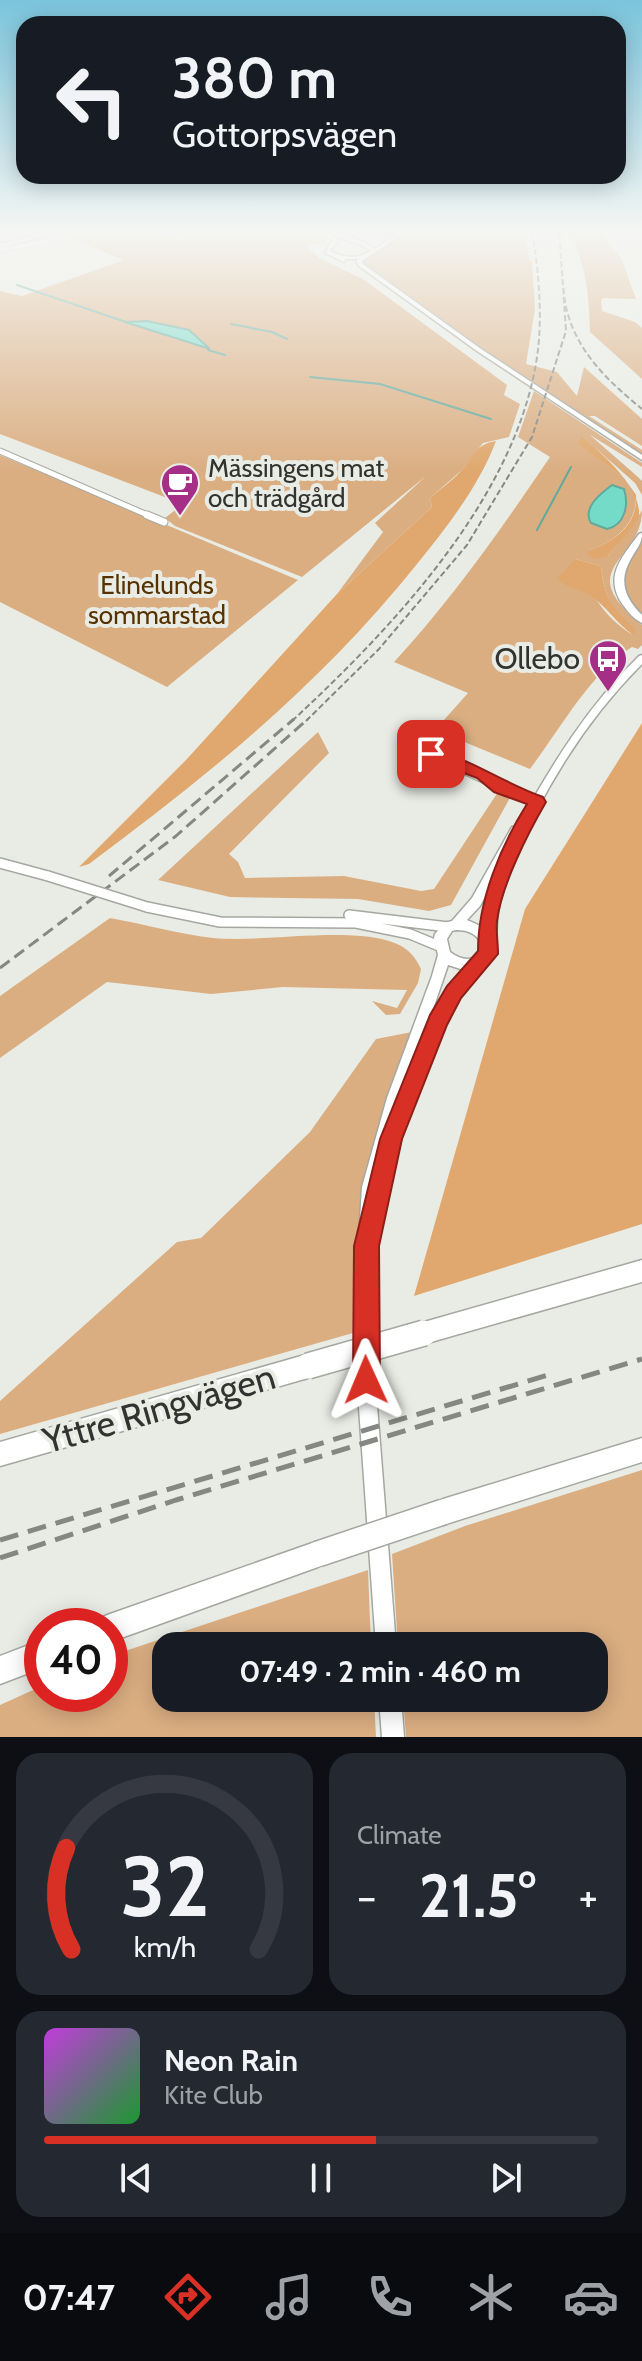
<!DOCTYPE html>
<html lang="en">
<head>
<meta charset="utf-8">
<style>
  :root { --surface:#171b24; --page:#242831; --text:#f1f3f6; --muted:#9ea1a6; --line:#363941; --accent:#d93025 }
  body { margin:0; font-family:Cabin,sans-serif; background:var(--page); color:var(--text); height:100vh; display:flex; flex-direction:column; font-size:30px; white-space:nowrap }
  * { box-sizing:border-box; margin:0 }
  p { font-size:26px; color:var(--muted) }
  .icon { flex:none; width:44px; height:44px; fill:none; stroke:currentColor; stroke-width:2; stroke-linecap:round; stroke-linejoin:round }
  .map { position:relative; height:1737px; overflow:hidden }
  .sheet { display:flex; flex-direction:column; gap:16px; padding:16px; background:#0d0f14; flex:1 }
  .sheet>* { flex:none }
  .guide { position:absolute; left:16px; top:16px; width:610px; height:168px; border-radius:24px; box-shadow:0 4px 20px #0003; background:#171b24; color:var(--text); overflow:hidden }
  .speed { position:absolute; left:24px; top:1608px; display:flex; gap:16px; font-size:40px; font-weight:700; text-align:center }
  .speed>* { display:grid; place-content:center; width:104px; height:104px; border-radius:50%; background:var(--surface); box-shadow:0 4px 20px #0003; line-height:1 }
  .speed .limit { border:12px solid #d22; background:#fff; color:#111 }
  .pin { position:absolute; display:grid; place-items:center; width:68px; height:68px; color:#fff; margin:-34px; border-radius:16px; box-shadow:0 4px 12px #0006 }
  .me { position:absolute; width:88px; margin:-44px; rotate:359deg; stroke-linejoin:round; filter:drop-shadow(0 0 6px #0008) }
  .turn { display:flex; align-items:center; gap:28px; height:168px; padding:0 24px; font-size:36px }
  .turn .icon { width:104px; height:104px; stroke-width:2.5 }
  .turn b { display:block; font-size:56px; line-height:68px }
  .big { font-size:60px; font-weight:700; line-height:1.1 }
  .sheet .tile { flex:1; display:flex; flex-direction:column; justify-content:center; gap:12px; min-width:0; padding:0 28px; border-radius:24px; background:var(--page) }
  .sheet .dial { align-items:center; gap:0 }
  .dial svg { height:208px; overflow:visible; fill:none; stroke:var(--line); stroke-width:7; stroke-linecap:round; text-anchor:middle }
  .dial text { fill:var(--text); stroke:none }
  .song { display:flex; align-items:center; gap:24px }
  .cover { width:96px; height:96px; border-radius:12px; background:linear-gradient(135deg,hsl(290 70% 55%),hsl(130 70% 35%)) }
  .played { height:8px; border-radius:4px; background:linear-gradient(90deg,var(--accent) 60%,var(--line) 60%) }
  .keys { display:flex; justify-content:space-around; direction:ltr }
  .heat { display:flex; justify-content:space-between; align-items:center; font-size:44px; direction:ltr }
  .sheet .tiles { flex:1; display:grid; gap:16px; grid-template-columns:1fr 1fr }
  .tile:last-child { grid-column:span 2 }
  .trip { position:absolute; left:152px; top:1632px; width:456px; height:80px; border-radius:24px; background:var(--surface); box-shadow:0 4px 20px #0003; font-weight:700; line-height:80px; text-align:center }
  .menu { display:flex; height:128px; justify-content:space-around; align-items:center; background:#090b0e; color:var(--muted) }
  .menu .icon { width:56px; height:56px }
  .menu .selected { color:var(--accent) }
  .menu b { font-size:36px; color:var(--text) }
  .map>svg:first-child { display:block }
</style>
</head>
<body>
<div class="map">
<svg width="642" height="1737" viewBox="0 0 642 1737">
  <rect width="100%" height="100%" fill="#e9ece5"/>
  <!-- green -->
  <path fill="#dbae82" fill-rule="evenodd" d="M95,229H148L178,240L213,229H315L327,243L305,245L319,258L363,279L507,385L504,395L520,404L509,437L483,443L462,470L430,498L432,507L337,594L383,532L375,523L426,476L302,577L175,526L165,518L183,504L0,434V291L22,296L124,260L69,238Z
    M477,229H525L529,260L532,261L535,309L526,364L557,372L577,396L584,367L642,419V446L595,416H589L642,450V454L469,340L362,262L405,234Z
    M567,229H606L604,237L621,258L636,299L604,298L601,300L602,311L635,322L642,328V379L590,332C589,295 586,259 567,229Z
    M534,391L642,463V467L590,435L638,477L642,481V495L635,483L583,437L579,444L624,478L636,495C637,525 614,542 589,550L608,556L635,523L642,510C642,563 570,566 642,625V645L638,649L632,647C592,671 558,732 530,769L435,730L468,693L394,662C453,598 502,528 550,457L518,437ZM575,559L601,566C605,601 613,607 633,635C603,617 589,590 575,559Z
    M0,455L298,580L167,687L0,602Z
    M642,543V613C614,590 623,568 642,543Z
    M318,732L329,753L229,854L238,862L245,878L344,876L421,891L434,889L498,792L511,796L451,905L429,911L358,899L230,897L158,880Z
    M110,918C144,924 178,934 213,938C263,943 353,925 397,944C409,949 416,958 421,969L418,983L400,1014L386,1015L372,1001L397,1008L407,990L283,987L211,994L107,982L0,1058V996Z
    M412,1032L395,1075L367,1175L357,1245L353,1333L0,1434V1401L177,1242L201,1238L310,1132L376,1039Z
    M642,1470V1737H406L403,1698H594V1646H398L392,1554L465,1526Z
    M368,1570L371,1646H166V1698H374L376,1737H0V1705L42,1686V1694H110V1656Z"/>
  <!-- forest -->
  <path fill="#e0a86e" d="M582,436C602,454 642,487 639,517C632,531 618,543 608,556L595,559L587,554L589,550C614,542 638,525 636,495L624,478L578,444Z
    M496,441C479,486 447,527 417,564C321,684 210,774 89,864L79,867L186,760L337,594L432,507L430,498C440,489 452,481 461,471C474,457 475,444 496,441Z
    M575,559L601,566C605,601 612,606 636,631L633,635C616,623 606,606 591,596C580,588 567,589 557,579Z
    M642,723V1224L414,1296L525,909Z"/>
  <!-- water -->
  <path fill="#75dbc9" stroke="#61a99b" stroke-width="2" d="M147,321L189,330L210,349L125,322Z
    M612,485L624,489C629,505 625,525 607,529L591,523C582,508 600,494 612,485Z"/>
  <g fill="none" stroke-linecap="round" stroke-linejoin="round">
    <!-- stream -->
    <path stroke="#61a99b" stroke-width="2" d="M17,285L126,322
      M231,324L272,332L287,339
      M208,350L225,355
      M310,377L380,384L491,419
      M537,530L571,467"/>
    <defs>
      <path id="street-far3" d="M35,231L38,229
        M205,232L210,229
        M0,250L64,238L50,233"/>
      <path id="street-far2" d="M0,451L152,517"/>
      <path id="street-far1" d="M147,515L164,522"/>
      <path id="street" d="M431,754L537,802
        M0,863L48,876
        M147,907L220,922L356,923L410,934L439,946
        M349,915L448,927"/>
      <path id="secondary" d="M61,229H70L0,248V244Z
        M320,229C335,230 363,240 375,249L396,234L411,230V232L400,236L365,259L362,261L363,264L481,349L642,455V460L477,351L359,266L356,261L358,259H346L344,262L325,253L332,241ZM331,235L362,245L371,251C358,259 343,258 330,251L338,241Z
        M424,229H465L463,231Z
        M642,533C642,544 637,548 632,557C618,580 624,597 642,615V623C634,619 628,612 623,605C603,577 622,557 639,534Z
        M642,655V664C585,721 538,796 510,871C505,884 500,899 498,913C496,927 497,943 493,955L461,994L431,1049L408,1109L384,1204L382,1210L376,1212L372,1287L375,1380L396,1646H376L357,1380L356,1287L362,1187L387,1098L432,976L438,955L434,938L435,934L444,923L452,921L472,898L512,827L518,826C552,764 588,706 639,656ZM496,876L486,908L483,927L467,920L480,906ZM456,930C469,930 478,934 483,947C476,963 462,961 450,952L447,939L452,931ZM448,965L464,970L452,986L425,1033Z
        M379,1698H401L404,1737H382Z"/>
      <path id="highway" d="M642,1260V1282L424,1344L416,1341L413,1333L416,1325L424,1322Z
        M308,1354L316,1358L320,1366L316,1374L308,1378L0,1466V1442Z
        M642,1438V1462L443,1525L434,1521L430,1512L434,1503L443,1499Z
        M318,1541L327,1545L331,1554L327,1563L318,1567L110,1642V1626H97L100,1618L110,1614Z
        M42,1640V1668L0,1684V1656Z"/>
    </defs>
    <!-- street-far3 casing -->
    <use href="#street-far3" stroke="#a5a8a1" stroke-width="5"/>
    <!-- street-far2 casing -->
    <use href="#street-far2" stroke="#a5a8a1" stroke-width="7"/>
    <!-- street-far1 casing -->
    <use href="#street-far1" stroke="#a5a8a1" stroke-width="9"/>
    <!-- street casing -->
    <use href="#street" stroke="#a5a8a1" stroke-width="12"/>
    <!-- secondary casing -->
    <use href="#secondary" stroke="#a5a8a1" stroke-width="3"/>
    <!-- highway casing -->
    <use href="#highway" stroke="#a5a8a1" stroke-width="3"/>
    <!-- street-far3 -->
    <use href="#street-far3" stroke="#fff" stroke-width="4"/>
    <!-- street-far2 -->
    <use href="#street-far2" stroke="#fff" stroke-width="5"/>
    <!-- street-far1 -->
    <use href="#street-far1" stroke="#fff" stroke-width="7"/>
    <!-- street -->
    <use href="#street" stroke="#fff" stroke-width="9"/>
    <!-- secondary -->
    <use href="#secondary" fill="#fff" fill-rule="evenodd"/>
    <!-- highway -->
    <use href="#highway" fill="#fff" fill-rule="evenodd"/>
    <!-- rail-far2 -->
    <path stroke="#858782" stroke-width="2" stroke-dasharray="6 3" stroke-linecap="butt" d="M561,261C563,278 563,295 567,311C578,353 609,382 642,409
      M292,721C390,630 509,505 535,369C544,323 539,275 532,229
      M306,721L379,649L467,545L532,437L566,331L559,229"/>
    <!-- rail-far1 -->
    <path stroke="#858782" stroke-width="3" stroke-dasharray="12 6" stroke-linecap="butt" d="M109,876L294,719
      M0,968L176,836L308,719"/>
    <!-- rail -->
    <path stroke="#858782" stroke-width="5" stroke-dasharray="19 10" stroke-linecap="butt" d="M0,1540L548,1375
      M0,1558L176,1500L642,1359"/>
    <defs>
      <path id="street-bridge" d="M48,876L147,907"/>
      <path id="highway-bridge" d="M308,1366L424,1333
        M318,1554L443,1512"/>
    </defs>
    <!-- street-bridge casing -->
    <use href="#street-bridge" stroke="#a5a8a1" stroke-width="12" stroke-linecap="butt"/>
    <!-- highway-bridge casing -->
    <use href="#highway-bridge" stroke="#a5a8a1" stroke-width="28" stroke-linecap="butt"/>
    <!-- street-bridge -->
    <use href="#street-bridge" stroke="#fff" stroke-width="9"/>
    <!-- highway-bridge -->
    <use href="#highway-bridge" stroke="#fff" stroke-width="25"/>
  </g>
  <!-- sky -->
  <linearGradient id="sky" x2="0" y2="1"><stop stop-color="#7ac4dc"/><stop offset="0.49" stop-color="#f5f6f3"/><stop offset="1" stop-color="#f5f6f3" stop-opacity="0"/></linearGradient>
  <rect width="642" height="472" fill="url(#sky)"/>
  <!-- route -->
  <path fill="#d93025" stroke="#8d1f18" stroke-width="2" d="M431,748C472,760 504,783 543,797L546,802C528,833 501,886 497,921C496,932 498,943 498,954L461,998L447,1025L402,1139L379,1246L380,1380L376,1389L366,1393L357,1389L353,1380L354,1246L380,1139L430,1015L447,986L478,951C478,901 500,847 527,804L494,792L477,778L425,758V750Z"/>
  <!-- icons -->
  <defs>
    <symbol id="cafe-pin" viewBox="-11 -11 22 30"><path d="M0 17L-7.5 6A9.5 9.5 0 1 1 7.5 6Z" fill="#a52f87" stroke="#e9ece5"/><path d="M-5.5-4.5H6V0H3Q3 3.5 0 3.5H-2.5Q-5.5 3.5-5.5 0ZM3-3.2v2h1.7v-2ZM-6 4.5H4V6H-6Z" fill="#fff"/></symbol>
    <symbol id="bus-pin" viewBox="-11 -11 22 30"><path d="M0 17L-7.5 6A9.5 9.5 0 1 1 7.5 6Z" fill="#a52f87" stroke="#e9ece5"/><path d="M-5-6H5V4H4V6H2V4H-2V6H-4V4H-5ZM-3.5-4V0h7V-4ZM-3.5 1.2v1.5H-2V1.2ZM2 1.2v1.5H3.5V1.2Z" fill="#fff"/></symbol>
  </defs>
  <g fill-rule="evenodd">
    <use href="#cafe-pin" x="158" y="461" width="44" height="60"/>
    <use href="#bus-pin" x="586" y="637" width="44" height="60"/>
  </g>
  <g text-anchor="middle" stroke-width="8" stroke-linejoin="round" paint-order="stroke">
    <!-- far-poi labels -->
    <g font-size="26" fill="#323330" stroke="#e9ece5" text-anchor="start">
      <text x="208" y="477">Mässingens mat<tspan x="208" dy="30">och trädgård</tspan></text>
    </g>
    <!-- far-park labels -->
    <g font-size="26" fill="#573201" stroke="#e9ece5">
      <text x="157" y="594">Elinelunds<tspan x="157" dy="30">sommarstad</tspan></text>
    </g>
    <!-- poi labels -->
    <g font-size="30" fill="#323330" stroke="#e9ece5" text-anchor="end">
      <text x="580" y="669">Ollebo</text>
    </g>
    <!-- near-street labels -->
    <g font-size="36" fill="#323330" stroke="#e9ece5">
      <text transform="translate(159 1408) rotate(-16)" y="13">Yttre Ringvägen</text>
    </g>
  </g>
</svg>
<div class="speed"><div class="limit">40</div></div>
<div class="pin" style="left:431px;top:754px;background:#d93025"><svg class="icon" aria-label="arrive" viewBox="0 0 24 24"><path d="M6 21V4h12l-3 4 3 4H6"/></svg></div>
<svg class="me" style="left:366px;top:1380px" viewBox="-20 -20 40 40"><path d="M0-17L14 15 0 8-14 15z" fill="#d93025" stroke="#fff" stroke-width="4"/></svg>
<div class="trip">07:49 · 2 min · 460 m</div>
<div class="guide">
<div class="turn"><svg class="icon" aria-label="left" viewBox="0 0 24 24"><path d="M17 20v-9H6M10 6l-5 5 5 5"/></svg><div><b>380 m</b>Gottorpsvägen</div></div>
</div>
</div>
<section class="sheet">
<div class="tiles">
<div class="tile dial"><svg viewBox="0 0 100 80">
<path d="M14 69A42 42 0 1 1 86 69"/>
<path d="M14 69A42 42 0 0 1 12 30" stroke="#d93025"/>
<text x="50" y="56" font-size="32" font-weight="700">32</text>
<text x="50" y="72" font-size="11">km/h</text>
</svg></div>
<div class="tile"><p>Climate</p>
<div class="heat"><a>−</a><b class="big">21.5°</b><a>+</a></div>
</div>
<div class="tile">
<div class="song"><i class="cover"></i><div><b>Neon Rain</b><p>Kite Club</p></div></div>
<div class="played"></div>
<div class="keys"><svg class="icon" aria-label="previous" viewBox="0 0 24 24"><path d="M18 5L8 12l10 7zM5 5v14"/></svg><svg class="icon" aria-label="pause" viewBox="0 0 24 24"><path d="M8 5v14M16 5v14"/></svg><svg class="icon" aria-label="next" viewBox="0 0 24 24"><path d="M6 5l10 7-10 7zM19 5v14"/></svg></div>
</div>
</div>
</section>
<nav class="menu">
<b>07:47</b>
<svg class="icon selected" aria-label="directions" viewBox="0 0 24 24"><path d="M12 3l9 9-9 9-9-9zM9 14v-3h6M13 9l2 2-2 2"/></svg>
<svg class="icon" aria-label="music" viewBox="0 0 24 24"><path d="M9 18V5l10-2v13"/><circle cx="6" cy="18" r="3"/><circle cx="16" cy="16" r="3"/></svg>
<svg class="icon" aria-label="phone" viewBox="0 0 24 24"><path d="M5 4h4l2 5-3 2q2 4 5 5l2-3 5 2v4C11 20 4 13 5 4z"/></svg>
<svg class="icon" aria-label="climate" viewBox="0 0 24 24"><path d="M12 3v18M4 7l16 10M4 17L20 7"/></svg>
<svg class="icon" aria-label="car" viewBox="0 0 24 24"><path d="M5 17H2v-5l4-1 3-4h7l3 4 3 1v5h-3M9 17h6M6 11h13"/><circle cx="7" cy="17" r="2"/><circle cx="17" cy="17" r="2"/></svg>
</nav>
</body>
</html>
